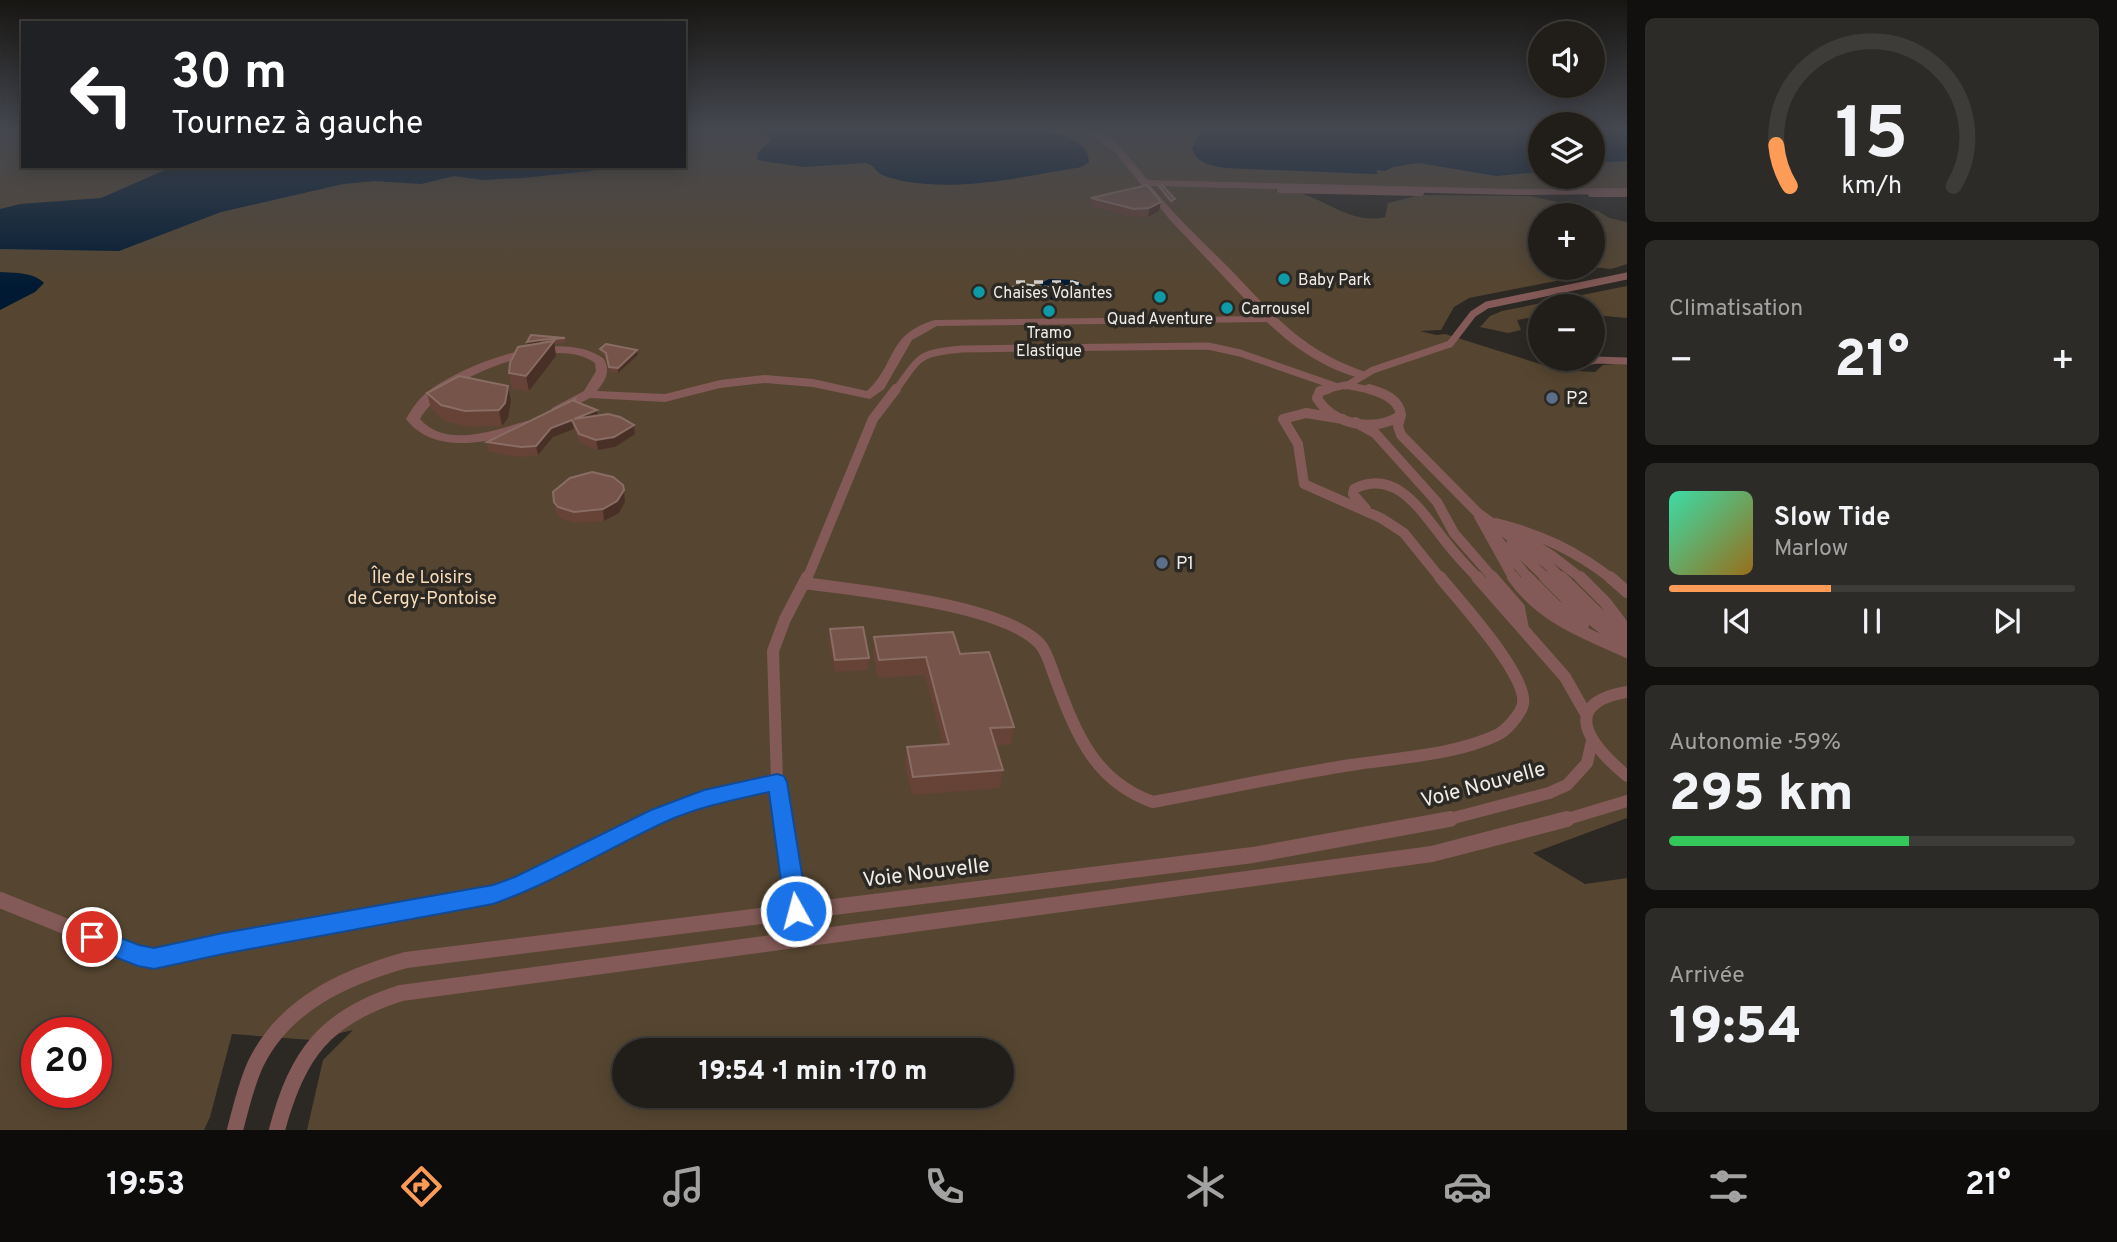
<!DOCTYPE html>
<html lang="fr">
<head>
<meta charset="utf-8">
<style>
  :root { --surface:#211e1a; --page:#2d2b27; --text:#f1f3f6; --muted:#a2a2a2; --line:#3e3c39; --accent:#fe9c57 }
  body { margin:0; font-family:Overpass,sans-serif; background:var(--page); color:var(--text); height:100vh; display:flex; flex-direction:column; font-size:26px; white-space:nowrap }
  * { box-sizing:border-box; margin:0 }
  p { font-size:23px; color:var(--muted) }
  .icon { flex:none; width:38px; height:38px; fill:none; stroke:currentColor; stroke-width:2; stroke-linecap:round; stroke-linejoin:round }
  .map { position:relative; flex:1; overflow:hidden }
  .side { display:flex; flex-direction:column; gap:18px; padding:18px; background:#12100e; width:490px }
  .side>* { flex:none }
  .hud { position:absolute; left:21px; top:21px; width:665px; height:147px; border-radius:0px; box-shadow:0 4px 18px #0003,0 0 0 2px var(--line); background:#202124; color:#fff; overflow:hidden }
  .fabs { position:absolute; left:1528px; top:21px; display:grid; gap:14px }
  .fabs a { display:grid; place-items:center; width:77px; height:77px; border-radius:50%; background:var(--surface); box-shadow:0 4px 18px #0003,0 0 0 2px var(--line); font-size:35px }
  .speed { position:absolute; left:21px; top:1017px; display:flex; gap:14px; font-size:35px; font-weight:700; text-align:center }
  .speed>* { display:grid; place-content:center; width:91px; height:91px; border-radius:50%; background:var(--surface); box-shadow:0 4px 18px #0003,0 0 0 2px var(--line); line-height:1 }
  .speed .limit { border:10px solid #d22; background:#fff; color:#111 }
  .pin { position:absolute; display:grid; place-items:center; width:60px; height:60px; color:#fff; margin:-30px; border:4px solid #fff; border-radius:50%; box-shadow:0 2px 7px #0007 }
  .me { position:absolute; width:77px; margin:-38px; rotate:353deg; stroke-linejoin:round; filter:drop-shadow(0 0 5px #0008) }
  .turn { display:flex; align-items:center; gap:24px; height:147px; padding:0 35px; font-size:32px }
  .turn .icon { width:91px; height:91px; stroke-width:2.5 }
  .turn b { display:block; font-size:49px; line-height:60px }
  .big { font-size:52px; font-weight:800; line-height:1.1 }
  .side .card { flex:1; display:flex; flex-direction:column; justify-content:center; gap:10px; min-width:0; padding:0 24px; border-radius:10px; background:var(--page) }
  .side .dial { align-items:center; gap:0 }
  .dial svg { height:182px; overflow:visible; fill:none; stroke:var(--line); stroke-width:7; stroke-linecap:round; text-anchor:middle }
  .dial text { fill:var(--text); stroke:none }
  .song { display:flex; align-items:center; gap:21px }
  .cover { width:84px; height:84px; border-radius:10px; background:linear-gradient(135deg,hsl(160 70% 55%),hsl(40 70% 35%)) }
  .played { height:7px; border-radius:4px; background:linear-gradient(90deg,var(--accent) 40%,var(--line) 40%) }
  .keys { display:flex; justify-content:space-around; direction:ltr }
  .heat { display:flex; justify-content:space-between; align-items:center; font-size:38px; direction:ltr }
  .charge { height:10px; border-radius:5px; background:linear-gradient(90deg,#34c759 59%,var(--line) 0) }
  .trip { position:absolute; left:612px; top:1038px; width:402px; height:70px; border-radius:35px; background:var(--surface); box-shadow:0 4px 18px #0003,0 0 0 2px var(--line); font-weight:800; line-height:70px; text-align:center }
  .dock { display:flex; height:112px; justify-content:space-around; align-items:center; background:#0d0c0a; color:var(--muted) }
  .dock .icon { width:49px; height:49px }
  .dock .selected { color:var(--accent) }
  .dock b { font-size:32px; color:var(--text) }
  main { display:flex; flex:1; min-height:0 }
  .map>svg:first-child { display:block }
</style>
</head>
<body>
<main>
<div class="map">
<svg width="1627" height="1130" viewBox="0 0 1627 1130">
  <rect width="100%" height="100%" fill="#2c2823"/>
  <!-- green -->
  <path fill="#564631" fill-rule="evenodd" d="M0,129H23V166H684V129H1540V177H1592L1593,129H1627V193L1274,188L1279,193C1287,193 1298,192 1306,195C1333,205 1355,224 1385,217L1388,203L1420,195L1530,196L1598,211L1609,218L1627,222V264L1611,269L1593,267L1592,215H1540V268H1577L1567,274L1571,278L1469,298L1454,307L1441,330L1420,331L1436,335L1445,334L1559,370L1595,372L1603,365L1627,363V818L1533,853L1585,884L1627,878V1130H307L323,1060L353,1030L311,1040L232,1034L210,1117L204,1130H0ZM37,1032H96V1092H37ZM625,1050H1003V1096H625Z
    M1627,286V318L1593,315L1592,306H1540V316L1517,320L1521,330L1508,333L1480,327L1490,316L1502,311Z"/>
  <!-- water -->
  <path fill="#001a33" d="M751,129H1034C1054,134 1088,136 1089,162L1082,167C1024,176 963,192 903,181C896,179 883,177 878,172C873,167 873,165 865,163L804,167L762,161L758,160L757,154L772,138Z
    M1191,129H1540V172L1496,176L1419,163L1393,167L1385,171L1376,170L1378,174H1373L1225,168C1212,166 1196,163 1192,148L1199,134Z
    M1592,129H1627V161L1593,163Z
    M174,166H611L591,171L522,178L483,180L454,176L421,184L375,181L343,184L221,212L119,251L0,249V209L20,204L101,198Z
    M0,272C14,273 34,272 44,283L35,292L0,310Z"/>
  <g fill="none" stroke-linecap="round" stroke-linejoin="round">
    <!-- canal -->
    <path fill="#001a33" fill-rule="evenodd" d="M1049,279L1076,280L1093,294L1084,299L1051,300L1045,292L1047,289L1040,284Z"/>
    <!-- service-far4 -->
    <path stroke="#835a57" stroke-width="6" d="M1280,190L1421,193
      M1591,194H1627"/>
    <!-- service-far3 -->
    <path stroke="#835a57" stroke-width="7" d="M1584,363L1595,360L1627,361
      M1346,386L1373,370L1450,344L1473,314L1487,305L1627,276
      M895,391C921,356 917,353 962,349L1208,346L1240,353L1335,386
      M1321,391L1345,385L1375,391"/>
    <!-- service-far2 -->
    <path stroke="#835a57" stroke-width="10" d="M1328,389L1320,391L1317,398C1333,425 1375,433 1401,415C1399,399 1383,393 1369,389
      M1401,415L1398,426L1401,435L1478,513L1546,563L1562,579
      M1343,419L1306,413L1283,419L1298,444L1304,484L1381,518L1404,533L1441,579
      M1355,422L1375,433L1437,502L1454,533L1494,579
      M1366,509L1353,494L1354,489C1397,467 1423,514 1445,541C1456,555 1467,567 1479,579
      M1479,516L1514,579
      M1496,523C1540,534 1576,551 1612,579
      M1490,530L1529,579
      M1520,536L1551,555L1582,579
      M1511,544L1547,579
      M807,579L873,419L896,389"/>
    <!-- service-far1 -->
    <path stroke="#835a57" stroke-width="12" d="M1477,577L1565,677L1586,714
      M1492,577L1519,608L1523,629
      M1513,577C1542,618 1583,632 1627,652
      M1527,577L1556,606L1583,625
      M1545,577L1573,605L1616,638
      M1561,577L1627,642
      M1580,577L1605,602L1627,631
      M1610,577L1627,592
      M805,583C860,591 1003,604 1040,644C1048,653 1052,671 1057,683C1077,736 1096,782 1153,802C1219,790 1285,775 1351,765C1395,758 1456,755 1497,735C1506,731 1521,714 1523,704C1528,675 1459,601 1440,577
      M1627,692C1557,704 1591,746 1627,776
      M648,821L702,800L777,782
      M783,821L777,782L773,651L785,619L807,577
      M1442,821L1549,793L1567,785L1587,763L1592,741
      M1561,821L1627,801"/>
    <!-- service -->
    <path stroke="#835a57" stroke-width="16" d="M782,819L796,911
      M0,900L139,956L154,958L493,894L535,877L651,819
      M235,1130C241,1108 246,1084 256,1063C285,1004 345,977 406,960L1253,855L1450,819
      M277,1130C297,1054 325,1017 401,993L1432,854L1567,819"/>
    <!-- pedestrian -->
    <path fill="#835a57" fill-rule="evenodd" d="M1081,129C1111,128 1131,159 1147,180L1515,189L1627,188V194L1515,195L1151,186C1174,215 1202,241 1228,267C1276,316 1299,349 1366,372L1368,375L1362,379C1325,369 1295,349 1267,322L937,326L912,340L884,389L870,399L813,387L765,383L720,388L665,402L590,398L557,415L551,411L552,408L584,391L596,371L595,363C554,333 442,377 420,419C446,449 494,430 527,421L534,425L532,428C493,442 435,457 406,419C413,407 419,398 430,390C468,362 563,327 604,359C611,372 605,381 597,391L665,394L720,380L765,375L813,379L867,391C897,364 886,334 935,320L1261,316L1170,220L1114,151Z"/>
    <!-- rail -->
    <path stroke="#d7d4d0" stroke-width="3.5" stroke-dasharray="9 9" stroke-linecap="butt" d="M1016,282H1072L1079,284L1059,289L1024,285L1019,289L1045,293L1030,297L1017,293L1011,285Z"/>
  </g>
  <!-- wall -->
  <path fill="#674236" d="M1147,185L1159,211L1148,217H1132L1090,206L1091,198Z
    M1159,186L1175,203L1171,205L1158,190Z
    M531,335L565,338L566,343L554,344L556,356L529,391L512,389L509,373L528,345L527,342Z
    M600,349L637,350L638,355L618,373L610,372L606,358L601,354Z
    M427,393L511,401L508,418L502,426L469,427L445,421L431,409Z
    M576,402L597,410L598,416L634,425L635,434L615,447L598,450L580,443L574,429L553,437L538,455L522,457L489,452L487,442Z
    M554,502H625L619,513L604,521L575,523L560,518L556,513Z
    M830,629L869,658L868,670L835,672L829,642Z
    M874,637L960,654L1014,727L1011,744L995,746L1003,770L1000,788L912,795L905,765L907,747L943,745L925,675L878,678L873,654Z"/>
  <!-- shaded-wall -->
  <path fill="#493027" d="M1161,202L1159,211L1148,217L1149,208Z
    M540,340L541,345L528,347L527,342Z
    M554,341L556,356L529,391L526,376Z
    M637,350L638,355L618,373V368Z
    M508,386L511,401L508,418L502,426L499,410Z
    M597,410L599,419H574Z
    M572,420L574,429L553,437L538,455L536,446L551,428Z
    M634,425L635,434L615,447L598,450L596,440Z
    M624,490L625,502L619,513L604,521L603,509Z"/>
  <!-- building -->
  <path fill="#76544a" stroke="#896c63" stroke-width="2" d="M1147,185L1161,202L1149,208L1134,209L1091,198Z
    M1162,185L1175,199L1171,201L1159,186Z
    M531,335L565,338L540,340L527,342Z
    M554,341L526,376L509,373L510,363L518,347Z
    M606,344L637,350L618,368L609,367L606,353L600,349Z
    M459,376L508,386L505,403L499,410L465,411L441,405L427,393Z
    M575,399L574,401L597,410L574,419L608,414L620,417L634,425L614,437L596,440L579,434L572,420L551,428L536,446L521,447L487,442Z
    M592,472L613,477L623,485L624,490L617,501L603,509L574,512L558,507L554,502L553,492L570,478Z
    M863,627L869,658L835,660L830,629Z
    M953,632L960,654L989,652L1014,727L990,728L1003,770L913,777L907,747L949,744L926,657L879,660L874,637Z"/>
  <!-- sky -->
  <linearGradient id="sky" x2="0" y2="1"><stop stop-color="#181613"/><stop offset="0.45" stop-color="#454850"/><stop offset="1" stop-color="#454850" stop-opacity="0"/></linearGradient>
  <rect width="1627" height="287" fill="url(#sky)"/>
  <!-- route -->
  <path fill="#1a73e8" stroke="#114b97" stroke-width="2" d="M777,774L784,776L787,782L808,911L804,918L796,921L788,918L785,911L769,792C733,800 698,807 665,822C607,849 553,883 493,904L223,954L154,969L138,966L84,945L81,937L84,930L92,927L139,945L154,948L223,933L493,885L515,877L651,810L704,790Z"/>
  <!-- markers -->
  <g fill="#0f9aa8" stroke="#2c2823" stroke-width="2.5">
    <circle cx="1284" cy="279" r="7"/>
    <circle cx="979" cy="292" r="7"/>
    <circle cx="1160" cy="297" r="7"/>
    <circle cx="1227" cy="308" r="7"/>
    <circle cx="1049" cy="311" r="7"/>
  </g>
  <g fill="#5c6f8a" stroke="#2c2823" stroke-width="2.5">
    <circle cx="1552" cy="398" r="7"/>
    <circle cx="1162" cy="563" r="7"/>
  </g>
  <g text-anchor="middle" stroke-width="7" stroke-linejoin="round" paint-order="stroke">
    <!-- far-poi labels -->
    <g font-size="16" fill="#f0ede9" stroke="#2c2823" text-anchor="start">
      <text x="1298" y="285">Baby Park</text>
      <text x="993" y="298">Chaises Volantes</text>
      <text x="1241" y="314">Carrousel</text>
      <text x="1160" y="324" text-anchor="middle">Quad Aventure</text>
      <text x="1049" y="338" text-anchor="middle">Tramo<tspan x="1049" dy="18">Elastique</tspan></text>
    </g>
    <!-- poi labels -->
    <g font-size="18" fill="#f0ede9" stroke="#2c2823" text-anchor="start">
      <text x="1566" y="404">P2</text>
      <text x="1176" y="569">P1</text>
    </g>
    <!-- park labels -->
    <g font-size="18" fill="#f9dcba" stroke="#2c2823">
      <text x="422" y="583">Île de Loisirs<tspan x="422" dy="21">de Cergy-Pontoise</tspan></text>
    </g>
    <!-- near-street labels -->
    <g font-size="21" fill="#f0ede9" stroke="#2c2823">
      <text transform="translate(1483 784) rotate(-15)" y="7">Voie Nouvelle</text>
      <text transform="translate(926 872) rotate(-7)" y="7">Voie Nouvelle</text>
    </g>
  </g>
</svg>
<div class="fabs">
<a><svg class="icon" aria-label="sound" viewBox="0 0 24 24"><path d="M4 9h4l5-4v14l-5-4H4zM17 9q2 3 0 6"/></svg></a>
<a><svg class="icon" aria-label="layers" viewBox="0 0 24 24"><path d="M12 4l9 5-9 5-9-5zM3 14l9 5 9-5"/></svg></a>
<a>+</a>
<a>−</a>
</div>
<div class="speed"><div class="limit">20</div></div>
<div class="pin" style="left:92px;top:937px;background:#d93025"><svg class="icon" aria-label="arrive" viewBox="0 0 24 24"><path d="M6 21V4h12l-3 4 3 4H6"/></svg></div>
<svg class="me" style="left:796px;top:911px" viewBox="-20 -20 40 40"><circle r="17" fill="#1a73e8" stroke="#fff" stroke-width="3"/><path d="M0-11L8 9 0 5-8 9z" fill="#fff"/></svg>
<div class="trip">19:54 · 1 min · 170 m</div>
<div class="hud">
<div class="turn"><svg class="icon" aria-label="left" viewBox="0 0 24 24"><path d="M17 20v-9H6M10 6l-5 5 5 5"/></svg><div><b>30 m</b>Tournez à gauche</div></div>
</div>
</div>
<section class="side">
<div class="card dial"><svg viewBox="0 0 100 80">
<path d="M14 69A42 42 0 1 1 86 69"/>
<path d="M14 69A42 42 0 0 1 8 51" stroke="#fe9c57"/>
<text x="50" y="56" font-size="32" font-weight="700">15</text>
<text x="50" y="72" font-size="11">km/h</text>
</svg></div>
<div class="card"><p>Climatisation</p>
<div class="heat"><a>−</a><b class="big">21°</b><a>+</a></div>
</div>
<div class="card">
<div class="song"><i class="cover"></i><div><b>Slow Tide</b><p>Marlow</p></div></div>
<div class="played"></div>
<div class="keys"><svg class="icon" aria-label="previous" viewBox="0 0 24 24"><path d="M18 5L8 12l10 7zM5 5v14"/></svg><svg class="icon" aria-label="pause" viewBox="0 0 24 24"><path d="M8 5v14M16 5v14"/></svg><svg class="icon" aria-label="next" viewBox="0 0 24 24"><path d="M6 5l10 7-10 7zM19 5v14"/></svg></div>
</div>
<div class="card"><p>Autonomie · 59%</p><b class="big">295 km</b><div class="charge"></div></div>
<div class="card"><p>Arrivée</p><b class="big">19:54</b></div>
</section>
</main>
<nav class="dock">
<b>19:53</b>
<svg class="icon selected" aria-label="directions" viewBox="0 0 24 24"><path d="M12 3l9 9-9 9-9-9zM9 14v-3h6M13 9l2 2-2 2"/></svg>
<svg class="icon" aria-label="music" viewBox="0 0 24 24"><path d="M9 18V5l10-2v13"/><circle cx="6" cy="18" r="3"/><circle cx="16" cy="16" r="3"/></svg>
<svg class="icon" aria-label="phone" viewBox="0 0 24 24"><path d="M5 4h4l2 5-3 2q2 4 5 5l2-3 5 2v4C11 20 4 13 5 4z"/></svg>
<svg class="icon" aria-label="climate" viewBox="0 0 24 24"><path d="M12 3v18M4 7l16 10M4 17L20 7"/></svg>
<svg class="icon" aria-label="car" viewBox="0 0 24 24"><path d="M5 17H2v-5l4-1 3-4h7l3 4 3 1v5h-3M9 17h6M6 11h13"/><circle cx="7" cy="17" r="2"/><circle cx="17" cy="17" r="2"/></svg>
<svg class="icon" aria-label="filters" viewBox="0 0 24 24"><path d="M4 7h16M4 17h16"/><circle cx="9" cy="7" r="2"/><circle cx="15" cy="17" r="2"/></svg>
<b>21°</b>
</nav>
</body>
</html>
